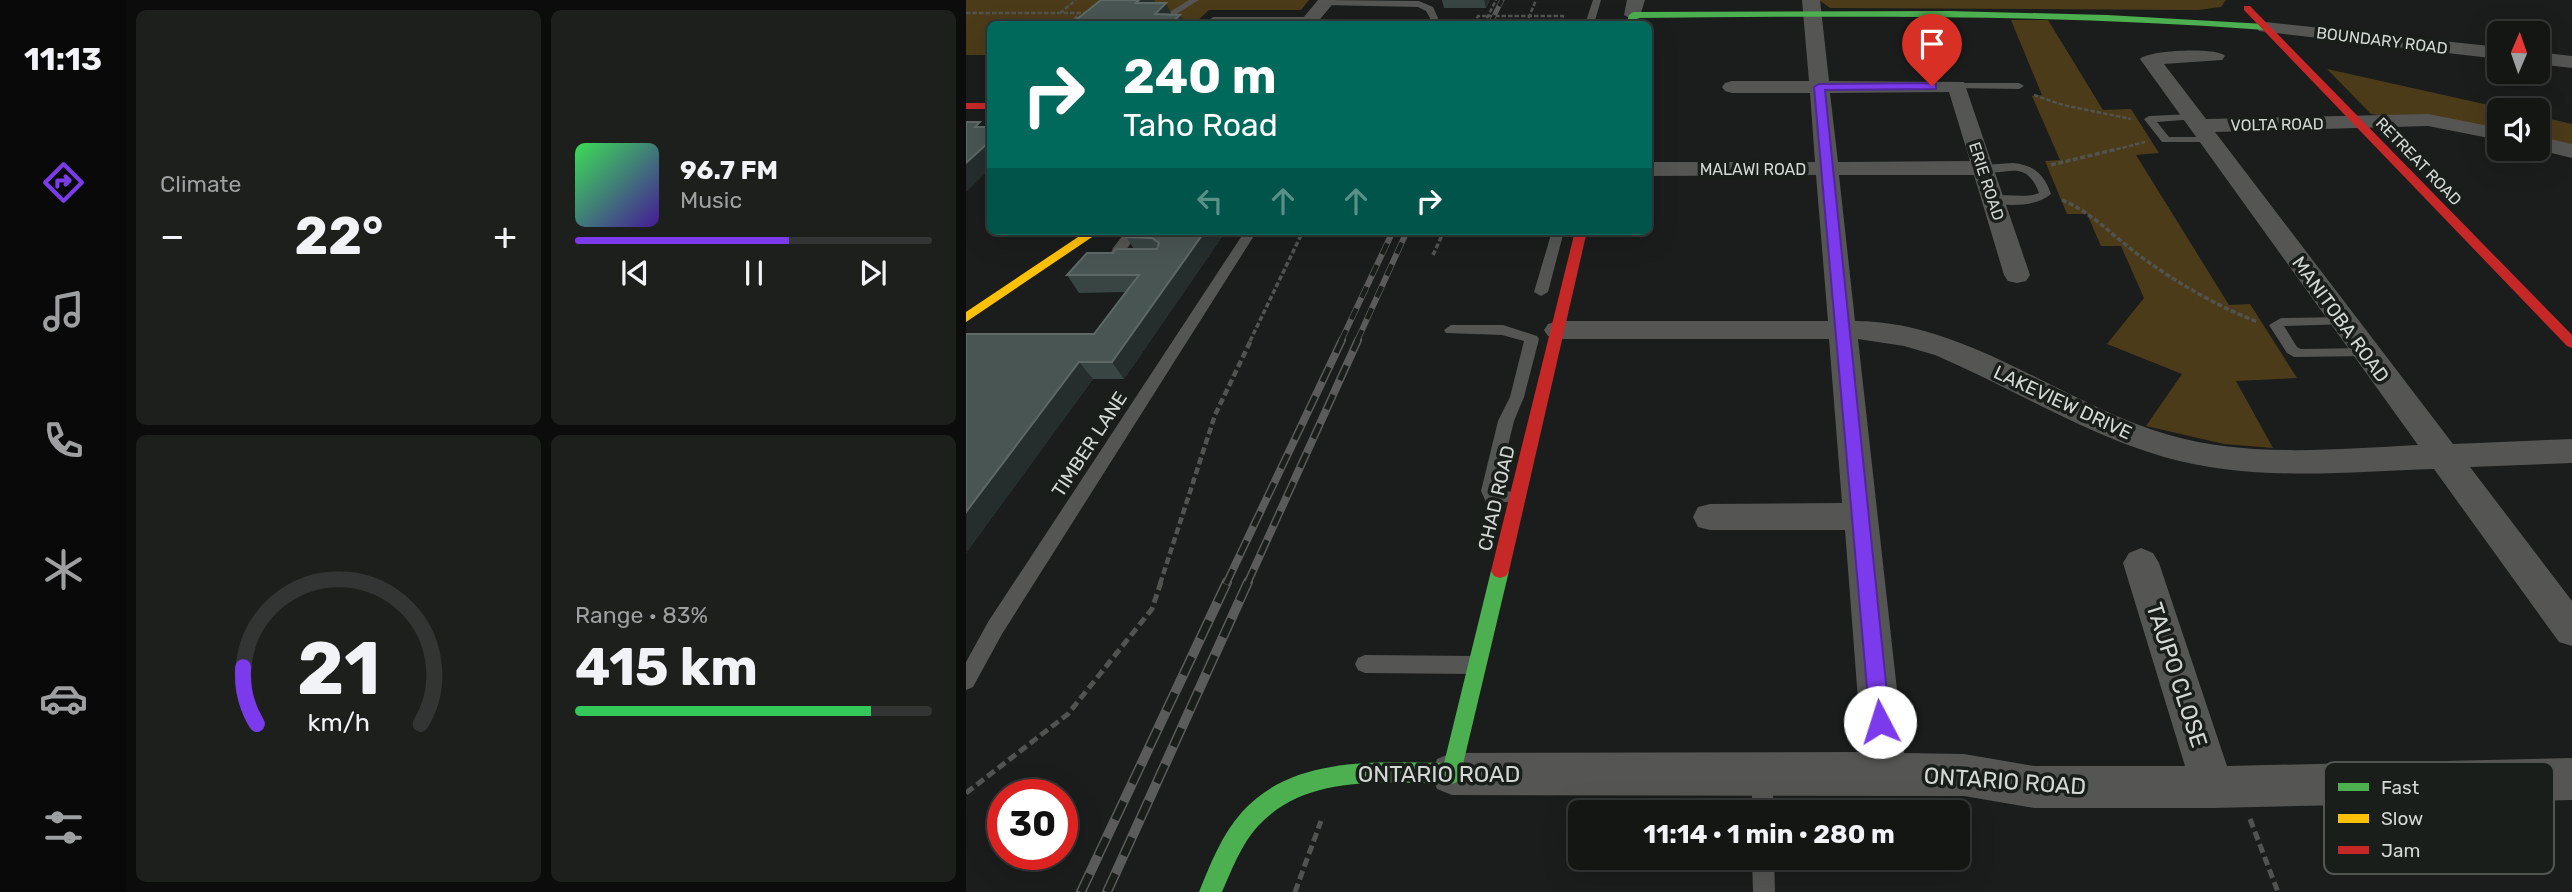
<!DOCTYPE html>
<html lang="en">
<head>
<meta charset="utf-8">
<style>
  :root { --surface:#141614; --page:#1d1f1d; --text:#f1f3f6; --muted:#9d9fa0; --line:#333534; --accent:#7c3aed }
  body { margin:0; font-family:Rubik,sans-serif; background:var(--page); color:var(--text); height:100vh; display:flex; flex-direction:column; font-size:26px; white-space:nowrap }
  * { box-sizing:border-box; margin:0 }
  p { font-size:23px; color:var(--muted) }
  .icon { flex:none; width:38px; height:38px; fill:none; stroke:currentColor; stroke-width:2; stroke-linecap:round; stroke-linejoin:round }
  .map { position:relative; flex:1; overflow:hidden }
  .details { display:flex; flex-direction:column; gap:10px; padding:10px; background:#0b0c0b; width:840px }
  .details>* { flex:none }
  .top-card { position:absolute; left:21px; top:21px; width:665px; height:214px; border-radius:10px; box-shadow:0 7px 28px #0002,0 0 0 2px var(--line); background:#00695c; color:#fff; overflow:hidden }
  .needle { width:46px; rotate:2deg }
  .fabs { position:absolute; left:1521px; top:21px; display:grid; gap:14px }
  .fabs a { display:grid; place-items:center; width:63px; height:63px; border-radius:10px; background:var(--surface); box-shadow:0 7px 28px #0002,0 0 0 2px var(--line); font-size:35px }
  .speed { position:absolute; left:21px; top:779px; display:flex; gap:14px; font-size:35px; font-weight:700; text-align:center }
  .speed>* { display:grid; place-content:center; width:91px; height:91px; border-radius:50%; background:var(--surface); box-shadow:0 7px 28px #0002,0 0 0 2px var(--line); line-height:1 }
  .speed .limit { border:10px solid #d22; background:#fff; color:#111 }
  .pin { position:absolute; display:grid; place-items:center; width:60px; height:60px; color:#fff; margin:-72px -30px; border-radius:50% 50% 50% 0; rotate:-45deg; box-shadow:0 0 7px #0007 }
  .pin .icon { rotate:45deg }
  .me { position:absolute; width:77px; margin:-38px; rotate:355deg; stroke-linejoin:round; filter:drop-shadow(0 0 5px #0008) }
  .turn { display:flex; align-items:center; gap:24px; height:147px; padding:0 21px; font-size:32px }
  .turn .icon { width:91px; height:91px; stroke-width:2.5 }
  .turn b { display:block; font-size:49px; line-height:60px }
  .lanes { display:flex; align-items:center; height:66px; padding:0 21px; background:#0003; justify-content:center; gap:35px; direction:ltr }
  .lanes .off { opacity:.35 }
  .big { font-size:52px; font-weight:700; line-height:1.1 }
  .details .card { flex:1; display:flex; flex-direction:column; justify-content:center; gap:10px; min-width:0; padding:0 24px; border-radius:10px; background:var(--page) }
  .details .dial { align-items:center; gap:0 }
  .dial svg { height:182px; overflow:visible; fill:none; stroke:var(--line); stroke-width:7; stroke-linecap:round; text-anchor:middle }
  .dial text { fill:var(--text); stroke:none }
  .song { display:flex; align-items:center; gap:21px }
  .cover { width:84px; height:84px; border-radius:10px; background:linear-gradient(135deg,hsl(130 70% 55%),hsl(260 70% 35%)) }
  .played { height:7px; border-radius:4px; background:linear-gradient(90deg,var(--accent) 60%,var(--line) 60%) }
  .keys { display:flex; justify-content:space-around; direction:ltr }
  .heat { display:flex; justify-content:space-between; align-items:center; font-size:38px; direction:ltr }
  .charge { height:10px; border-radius:5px; background:linear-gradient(90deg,#34c759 83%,var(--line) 0) }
  .details .tiles { flex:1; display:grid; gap:10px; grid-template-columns:repeat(2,1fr) }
  .trip { position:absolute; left:602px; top:800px; width:402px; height:70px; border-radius:10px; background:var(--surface); box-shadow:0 7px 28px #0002,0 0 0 2px var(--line); font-weight:700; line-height:70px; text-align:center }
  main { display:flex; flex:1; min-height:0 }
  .tab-bar { display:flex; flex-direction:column; width:126px; justify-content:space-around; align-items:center; background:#080908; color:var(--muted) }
  .tab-bar .icon { width:49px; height:49px }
  .tab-bar .on { color:var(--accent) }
  .tab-bar b { font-size:32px; color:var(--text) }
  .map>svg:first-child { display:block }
</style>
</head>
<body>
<main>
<nav class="tab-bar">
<b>11:13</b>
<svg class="icon on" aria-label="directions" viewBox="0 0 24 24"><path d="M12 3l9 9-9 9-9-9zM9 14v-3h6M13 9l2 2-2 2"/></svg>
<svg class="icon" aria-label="music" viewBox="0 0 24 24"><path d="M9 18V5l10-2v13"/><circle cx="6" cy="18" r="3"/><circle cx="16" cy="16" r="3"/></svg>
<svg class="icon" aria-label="phone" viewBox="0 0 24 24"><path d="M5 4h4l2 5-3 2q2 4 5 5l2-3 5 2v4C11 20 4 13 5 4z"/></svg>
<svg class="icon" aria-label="climate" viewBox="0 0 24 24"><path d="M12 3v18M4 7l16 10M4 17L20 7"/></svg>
<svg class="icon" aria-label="car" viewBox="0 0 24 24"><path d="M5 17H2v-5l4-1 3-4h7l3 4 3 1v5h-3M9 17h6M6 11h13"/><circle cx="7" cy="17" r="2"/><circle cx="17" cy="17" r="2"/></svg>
<svg class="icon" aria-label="filters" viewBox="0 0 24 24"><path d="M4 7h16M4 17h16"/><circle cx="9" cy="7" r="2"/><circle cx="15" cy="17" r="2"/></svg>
</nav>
<section class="details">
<div class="tiles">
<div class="card"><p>Climate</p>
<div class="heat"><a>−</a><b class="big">22°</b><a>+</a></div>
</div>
<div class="card">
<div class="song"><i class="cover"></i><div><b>96.7 FM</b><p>Music</p></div></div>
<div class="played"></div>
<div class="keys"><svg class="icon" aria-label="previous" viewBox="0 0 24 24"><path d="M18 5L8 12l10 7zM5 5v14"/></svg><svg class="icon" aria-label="pause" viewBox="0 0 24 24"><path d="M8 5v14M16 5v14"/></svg><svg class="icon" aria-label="next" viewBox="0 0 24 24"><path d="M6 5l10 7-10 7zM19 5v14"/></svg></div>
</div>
<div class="card dial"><svg viewBox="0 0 100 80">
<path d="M14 69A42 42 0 1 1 86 69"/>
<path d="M14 69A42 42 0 0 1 8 44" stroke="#7c3aed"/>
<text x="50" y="56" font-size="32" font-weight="700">21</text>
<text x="50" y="72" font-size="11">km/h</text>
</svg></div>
<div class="card"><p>Range · 83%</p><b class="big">415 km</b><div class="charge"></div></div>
</div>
</section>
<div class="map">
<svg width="1606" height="892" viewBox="0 0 1606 892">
  <rect width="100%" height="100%" fill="#1a1d1b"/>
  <!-- green -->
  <path fill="#4c3b19" d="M0,0H343L335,10H243L228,24H24V55H0Z
    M853,0H1260L1255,7L1232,10L864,8Z
    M1045,20H1082L1137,110L1165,109L1193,153L1170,155L1263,305L1284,304L1331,378L1270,381L1307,448L1258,444L1180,426L1216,374L1141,344L1178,298L1155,246H1135L1121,214H1101L1079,161L1094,160L1066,96L1076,95Z
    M1361,69L1545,110H1533V130L1405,114Z
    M1572,116L1606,124V146L1572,138Z"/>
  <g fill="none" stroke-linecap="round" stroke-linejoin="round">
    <!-- path-far3 -->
    <path stroke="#515351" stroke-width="2.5" stroke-dasharray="4.5 2" stroke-linecap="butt" d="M0,13H122
      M94,13L110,0
      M104,24L113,14
      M508,24L512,16H597L594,24H609
      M518,24L530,0
      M560,24L570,0
      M1068,95L1097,105L1165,119
      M1144,151L1179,142"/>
    <!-- path-far2 -->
    <path stroke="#515351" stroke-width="3.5" stroke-dasharray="5 2.5" stroke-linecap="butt" d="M1085,165L1151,149
      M1096,200C1125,212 1145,234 1170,253C1208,281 1248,305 1292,322
      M467,255L478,231
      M284,341L337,231"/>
    <!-- path-far1 -->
    <path stroke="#515351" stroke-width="4.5" stroke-dasharray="7 3.5" stroke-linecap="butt" d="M194,584L249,415L285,340"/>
    <!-- path -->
    <path stroke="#515351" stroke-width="5" stroke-dasharray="9 4.5" stroke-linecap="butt" d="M0,793L102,714L186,609L195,582
      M1284,819L1312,892
      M329,892L355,821"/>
    <!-- lane -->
    <path fill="#555554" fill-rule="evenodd" d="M223,0H233L209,15L202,13Z
      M358,0L453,1L467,7L472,18L470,24H462L464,18L460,11L452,7L355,5V1Z
      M627,0H635L628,24H619Z
      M247,17H345L350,20L345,23L239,24Z
      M385,21L402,24H380Z
      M991,83H1053L1058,86L1053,89L987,88V84Z
      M1226,114L1230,115V119L1191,122L1203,137H1243L1248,140L1247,142H1196L1178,119L1183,116Z
      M1047,163C1068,165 1078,174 1085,194C1070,207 1042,206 1023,203L1021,200C1035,190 1057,200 1073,193C1058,152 1033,183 1011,168L1017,165Z
      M160,231H173L156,256L164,261L158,265L143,258L147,248Z
      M279,231H291L36,634L7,687L0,690V662L22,622Z
      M586,231H598L582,292L575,296L568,292Z
      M1377,317L1384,321L1382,324L1318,326L1331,347L1335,349L1400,348L1407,353L1405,356L1328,357L1321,353L1303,325L1315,318Z
      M485,325H537L571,336L573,339L558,397L548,421L531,491L558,492L560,497L558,502H520L515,491L532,421L544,397L558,341L536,335L480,333L478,330Z
      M399,655L509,656L516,659L519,665L516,671L509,674L399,673L392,670L389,664L392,658Z
      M796,765L803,768L806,775L808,812H786V775L789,768Z
      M786,858H808L809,892H787Z"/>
    <!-- street -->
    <path fill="#555554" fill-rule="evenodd" d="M352,0H370L350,24H332Z
      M661,0H679L673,19L667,20L658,15Z
      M836,0H854L863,81L998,82L1064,275L1060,281L1051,283L1042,281L1038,275L1008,175H873L889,321C1001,321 1098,405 1203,435C1283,458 1370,449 1452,445L1174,59C1182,50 1251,47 1259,56L1256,60L1198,64L1240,119L1462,114L1533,128V140L1462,126L1249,132L1487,444L1606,439V463L1504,467L1606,601V646L1593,642L1468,469C1379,472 1285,482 1198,457C1118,434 1046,388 969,355L938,346L892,339L938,753L998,754L1068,766H1219L1157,563L1163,553L1175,548L1187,553L1193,563L1261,766L1606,758V800L1247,808H1068L998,796L486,795L471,789L465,774L471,759L486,753L896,752L879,530H744L732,527L727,517L732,507L744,504L876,503L863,339H592L582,336L578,330L582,324L592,321H862L850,175L682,176V162H849L844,93H766L759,91L756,87L759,83L766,81H843ZM983,92L1004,161L872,162L864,93Z
      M1299,22L1533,47V59L1293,31L1290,27Z
      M1572,52L1606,56V68L1572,64Z
      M1572,136L1606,144V158L1569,149H1572Z"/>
    <!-- fast -->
    <path fill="#4caf50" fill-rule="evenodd" d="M983,11L1141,15L1299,24L1304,27L1299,30C1090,14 881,16 671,18L669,24H660L663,15L667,12Z
      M534,564L540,566L543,571L493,781L486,784C421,783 341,773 292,826C275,845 266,869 256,892H233C244,865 256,834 276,812C326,756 410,762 478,763L525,571L528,566Z"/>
    <!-- slow -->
    <path fill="#ffc107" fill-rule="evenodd" d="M121,231H135L0,322V312Z"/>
    <!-- jam -->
    <path fill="#c62828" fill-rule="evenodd" d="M1278,6H1284L1606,335V348L1601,346L1278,10Z
      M0,103H24V109H0Z
      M609,231H621L543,571L540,576L534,578L528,576L525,571Z"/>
    <defs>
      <path id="rail-far3" d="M524,24L536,0"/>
      <path id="rail-far2" d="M375,341L427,231
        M391,341L441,231"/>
      <path id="rail-far1" d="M260,584L376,340
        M281,584L392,340"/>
      <path id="rail" d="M115,892L261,582
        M141,892L282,582"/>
    </defs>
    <!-- rail-far3 casing -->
    <use href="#rail-far3" stroke="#5a5b5a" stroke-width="5"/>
    <!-- rail-far2 casing -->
    <use href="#rail-far2" stroke="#5a5b5a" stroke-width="6"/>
    <!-- rail-far1 casing -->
    <use href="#rail-far1" stroke="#5a5b5a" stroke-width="8"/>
    <!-- rail casing -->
    <use href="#rail" stroke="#5a5b5a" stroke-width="10"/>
    <!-- rail-far3 -->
    <use href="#rail-far3" stroke="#191e1a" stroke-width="3.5" stroke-dasharray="10" stroke-linecap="butt"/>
    <!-- rail-far2 -->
    <use href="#rail-far2" stroke="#191e1a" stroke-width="4.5" stroke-dasharray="12" stroke-linecap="butt"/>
    <!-- rail-far1 -->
    <use href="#rail-far1" stroke="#191e1a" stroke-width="5" stroke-dasharray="16" stroke-linecap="butt"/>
    <!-- rail -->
    <use href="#rail" stroke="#191e1a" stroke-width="7" stroke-dasharray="20" stroke-linecap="butt"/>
  </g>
  <!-- wall -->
  <path fill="#384542" d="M476,0H524L520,8H478Z
    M165,231H260L158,379H127L0,553V334H128L160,292L113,293L101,275L147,253L168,249L160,237Z"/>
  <!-- shaded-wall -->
  <path fill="#252e2c" d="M173,0H188L191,5L170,3Z
    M518,0H524L520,8Z
    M200,3L207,17L189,14Z
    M214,15L219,24H205Z
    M24,141V169L0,192V163Z
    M239,231H260L158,379L146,362Z
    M113,362L127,379L0,553V512Z"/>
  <!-- building -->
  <path fill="#495552" stroke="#5e6966" stroke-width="2" d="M135,0H173L170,3H200L189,14L214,15L205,24H105Z
    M0,122H14L9,127H24V141L0,163Z
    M165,231H239L146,362H113L0,512V334H128L173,275H101L121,253H147L150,249H191L193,243L186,238L160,237Z"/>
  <!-- route -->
  <path fill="#7c3aed" stroke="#51269a" stroke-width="2" d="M966,83L970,84V89L859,90L924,722L921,729L914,732L906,729L904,722L848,87L853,84Z"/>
  <g text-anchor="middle" stroke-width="7" stroke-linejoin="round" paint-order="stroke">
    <!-- far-street labels -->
    <g font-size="16" fill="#d4d8d5" stroke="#191e1a">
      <text transform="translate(1416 40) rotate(7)" y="6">BOUNDARY ROAD</text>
      <text transform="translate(1311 124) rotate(-1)" y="6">VOLTA ROAD</text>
      <text transform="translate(1453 161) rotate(46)" y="6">RETREAT ROAD</text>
      <text x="787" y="175">MALAWI ROAD</text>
      <text transform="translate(1021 181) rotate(72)" y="6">ERIE ROAD</text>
    </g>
    <!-- street labels -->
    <g font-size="19" fill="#d4d8d5" stroke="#191e1a">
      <text transform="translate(1375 319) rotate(54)" y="7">MANITOBA ROAD</text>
      <text transform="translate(1097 402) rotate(25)" y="7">LAKEVIEW DRIVE</text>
      <text transform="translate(123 444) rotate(-57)" y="7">TIMBER LANE</text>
      <text transform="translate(530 498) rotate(-77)" y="7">CHAD ROAD</text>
    </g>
    <!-- near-street labels -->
    <g font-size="23" fill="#d4d8d5" stroke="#191e1a">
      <text transform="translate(1211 675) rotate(72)" y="8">TAUPO CLOSE</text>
      <text x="473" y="782">ONTARIO ROAD</text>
      <text transform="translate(1039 781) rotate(4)" y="8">ONTARIO ROAD</text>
    </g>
  </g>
  <!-- legend -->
  <rect x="1358" y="762" width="230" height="112" rx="10" fill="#191e1a" stroke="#515652" stroke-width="2"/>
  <rect x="1372" y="783" width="31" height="8" fill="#4caf50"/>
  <rect x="1372" y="814" width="31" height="9" fill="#ffc107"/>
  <rect x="1372" y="846" width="31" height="8" fill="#c62828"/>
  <g font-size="19" fill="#d4d8d5">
    <text x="1415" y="794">Fast</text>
    <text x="1415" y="825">Slow</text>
    <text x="1415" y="857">Jam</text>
  </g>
</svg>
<div class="fabs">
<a><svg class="needle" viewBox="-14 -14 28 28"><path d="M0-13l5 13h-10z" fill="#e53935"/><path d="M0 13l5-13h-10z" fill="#9d9fa0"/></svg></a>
<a><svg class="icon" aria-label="sound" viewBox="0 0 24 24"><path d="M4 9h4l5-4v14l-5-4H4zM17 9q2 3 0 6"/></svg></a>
</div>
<div class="speed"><div class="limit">30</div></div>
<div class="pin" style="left:966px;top:86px;background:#d93025"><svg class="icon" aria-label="arrive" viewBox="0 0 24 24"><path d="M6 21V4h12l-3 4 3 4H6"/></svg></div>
<svg class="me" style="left:914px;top:722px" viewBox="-20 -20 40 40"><circle r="19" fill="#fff"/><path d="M0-13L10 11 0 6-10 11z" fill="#7c3aed"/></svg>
<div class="trip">11:14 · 1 min · 280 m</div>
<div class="top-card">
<div class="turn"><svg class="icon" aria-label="right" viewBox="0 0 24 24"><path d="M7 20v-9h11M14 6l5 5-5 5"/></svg><div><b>240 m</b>Taho Road</div></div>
<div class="lanes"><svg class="icon off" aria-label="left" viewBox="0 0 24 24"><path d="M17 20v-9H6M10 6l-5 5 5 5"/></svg><svg class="icon off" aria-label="ahead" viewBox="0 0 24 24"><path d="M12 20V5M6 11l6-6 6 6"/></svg><svg class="icon off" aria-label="ahead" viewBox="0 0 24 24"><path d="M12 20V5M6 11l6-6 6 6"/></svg><svg class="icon" aria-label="right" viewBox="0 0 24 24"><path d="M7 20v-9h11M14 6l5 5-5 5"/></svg></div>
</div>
</div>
</main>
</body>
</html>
